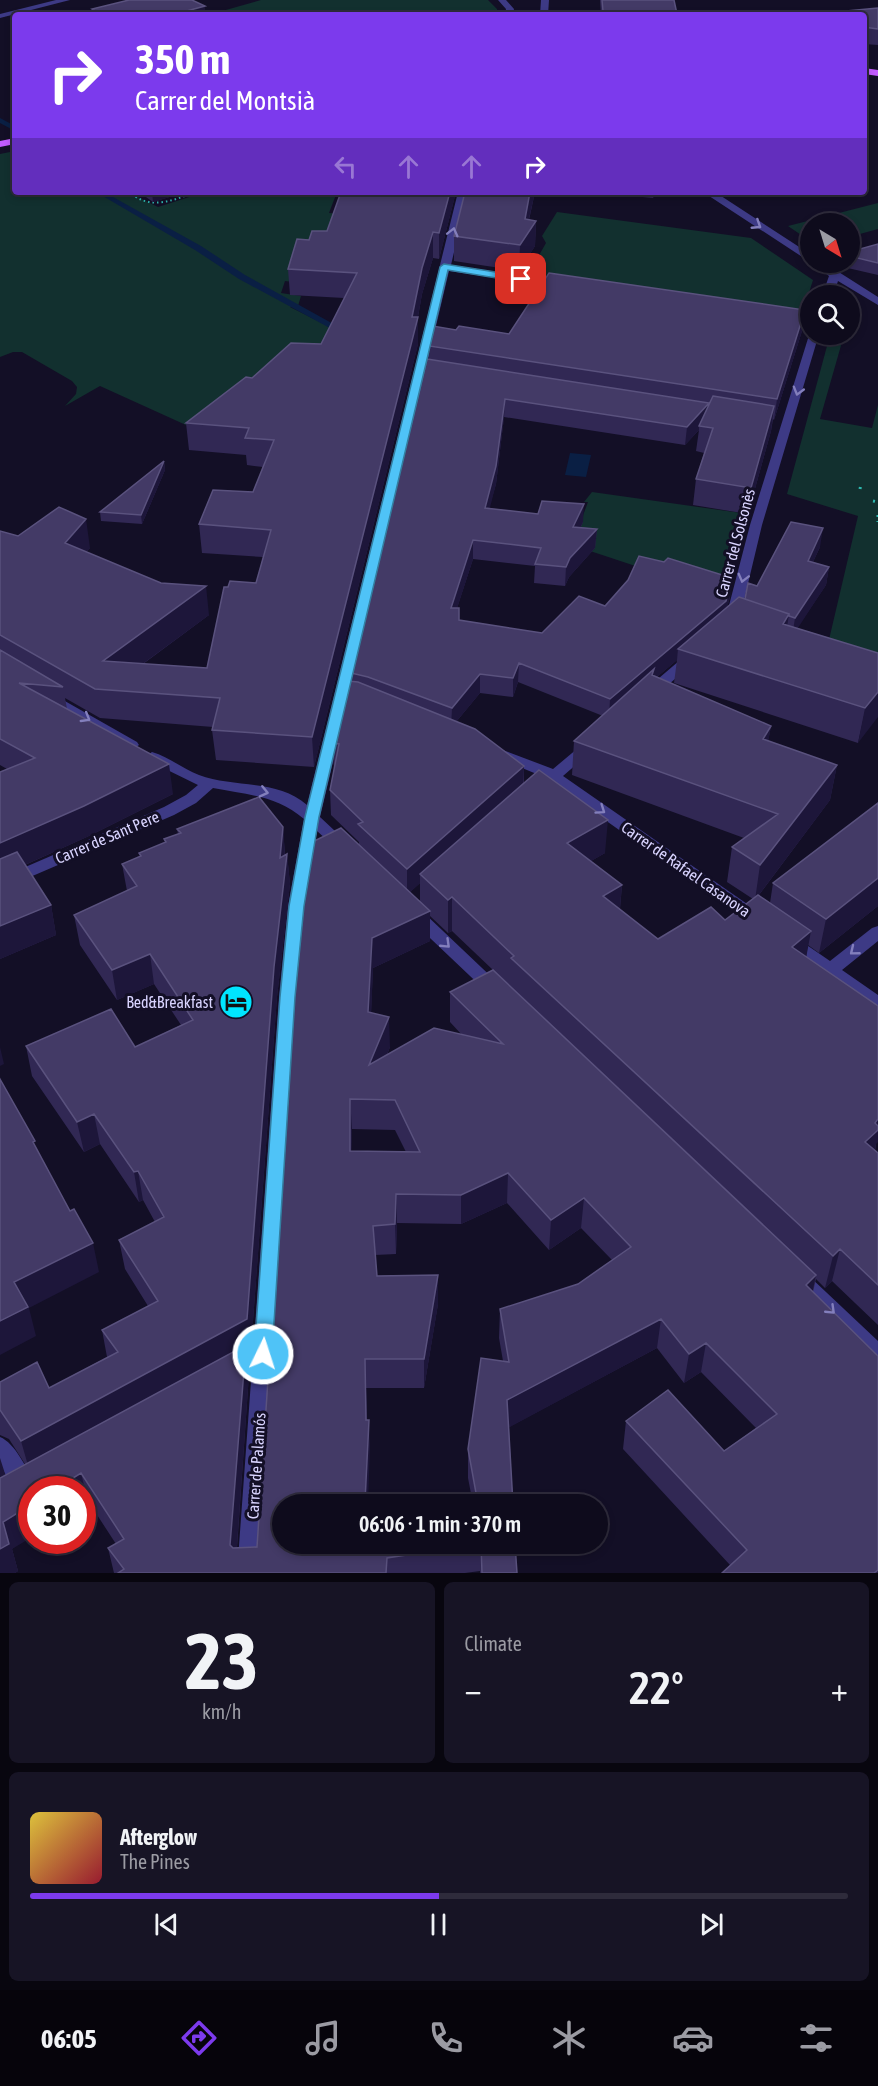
<!DOCTYPE html>
<html lang="en">
<head>
<meta charset="utf-8">
<style>
  :root { --surface:#0e0b1c; --page:#171425; --text:#f1f3f6; --muted:#9b9ba3; --line:#2e2b3b; --accent:#7c3aed }
  body { margin:0; font-family:"Asap Condensed",sans-serif; background:var(--page); color:var(--text); height:100vh; display:flex; flex-direction:column; font-size:22px; white-space:nowrap }
  * { box-sizing:border-box; margin:0 }
  p { font-size:20px; color:var(--muted) }
  .icon { flex:none; width:33px; height:33px; fill:none; stroke:currentColor; stroke-width:2; stroke-linecap:round; stroke-linejoin:round }
  .map { position:relative; height:1573px; overflow:hidden }
  .details { display:flex; flex-direction:column; gap:9px; padding:9px; background:#08060f; flex:1 }
  .details>* { flex:none }
  .top-card { position:absolute; left:12px; top:12px; width:855px; height:183px; border-radius:6px; box-shadow:0 3px 9px #0003,0 0 0 2px var(--line); background:#7c3aed; color:#fff; overflow:hidden }
  .needle { width:39px; rotate:142deg }
  .tools { position:absolute; left:800px; top:213px; display:grid; gap:12px }
  .tools a { display:grid; place-items:center; width:60px; height:60px; border-radius:50%; background:var(--surface); box-shadow:0 3px 9px #0003,0 0 0 2px var(--line); font-size:30px }
  .speed { position:absolute; left:18px; top:1476px; display:flex; gap:12px; font-size:30px; font-weight:700; text-align:center }
  .speed>* { display:grid; place-content:center; width:78px; height:78px; border-radius:50%; background:var(--surface); box-shadow:0 3px 9px #0003,0 0 0 2px var(--line); line-height:1 }
  .speed .limit { border:9px solid #d22; background:#fff; color:#111 }
  .pin { position:absolute; display:grid; place-items:center; width:51px; height:51px; color:#fff; margin:-26px; border-radius:12px; box-shadow:0 3px 9px #0006 }
  .me { position:absolute; width:66px; margin:-33px; rotate:4deg; stroke-linejoin:round; filter:drop-shadow(0 0 4px #0008) }
  .turn { display:flex; align-items:center; gap:21px; height:126px; padding:0 24px; font-size:27px }
  .turn .icon { width:78px; height:78px; stroke-width:2.5 }
  .turn b { display:block; font-size:42px; line-height:51px }
  .lanes { display:flex; align-items:center; height:57px; padding:0 24px; background:#0003; justify-content:center; gap:30px; direction:ltr }
  .lanes .off { opacity:.35 }
  .big { font-size:45px; font-weight:600; line-height:1.1 }
  .details .card { flex:1; display:flex; flex-direction:column; justify-content:center; gap:9px; min-width:0; padding:0 21px; border-radius:9px; background:var(--page) }
  .details .dial { align-items:center; gap:0 }
  .dial b { font-size:78px; line-height:1 }
  .song { display:flex; align-items:center; gap:18px }
  .cover { width:72px; height:72px; border-radius:9px; background:linear-gradient(135deg,hsl(50 70% 55%),hsl(350 70% 35%)) }
  .played { height:6px; border-radius:3px; background:linear-gradient(90deg,var(--accent) 50%,var(--line) 50%) }
  .keys { display:flex; justify-content:space-around; direction:ltr }
  .heat { display:flex; justify-content:space-between; align-items:center; font-size:33px; direction:ltr }
  .details .tiles { flex:1; display:grid; gap:9px; grid-template-columns:1fr 1fr }
  .card:last-child { grid-column:span 2 }
  .trip { position:absolute; left:272px; top:1494px; width:336px; height:60px; border-radius:30px; background:var(--surface); box-shadow:0 3px 9px #0003,0 0 0 2px var(--line); font-weight:600; line-height:60px; text-align:center }
  .tabs { display:flex; height:96px; justify-content:space-around; align-items:center; background:#06040b; color:var(--muted) }
  .tabs .icon { width:42px; height:42px }
  .tabs .current { color:var(--accent) }
  .tabs b { font-size:27px; color:var(--text) }
  .map>svg:first-child { display:block }
</style>
</head>
<body>
<div class="map">
<svg width="878" height="1573" viewBox="0 0 878 1573">
  <rect width="100%" height="100%" fill="#130f26"/>
  <!-- green -->
  <path fill="#12302f" d="M261,0H488L497,9V15H208Z
    M15,151V192H128L158,207L205,192H337L329,213L343,214L293,282L285,281L281,293L301,296L298,306L290,307L338,331L208,435L100,386L65,406L76,394L77,387L72,381L22,352H13L0,357V154Z
    M878,203V229L849,237V224H810V241L788,226Z
    M557,212L751,238L813,280L802,315L529,273L546,243L542,236Z
    M830,335H844L820,419L872,428L878,405V661L828,644L858,516L787,494Z
    M592,492L741,513L717,593L572,545L588,502H584Z"/>
  <!-- water -->
  <path fill="#0a1f44" d="M570,453L591,455L586,477L565,475Z"/>
  <g fill="none" stroke-linecap="round" stroke-linejoin="round">
    <!-- stream -->
    <path fill="#0a1f44" fill-rule="evenodd" d="M0,118L15,126V131L0,123Z
      M96,192H104L201,246L245,275L346,331L339,333L239,279L195,250Z"/>
    <!-- path-far1 -->
    <path stroke="#2fb8b0" stroke-width="2" stroke-dasharray="1.5 3" stroke-linecap="butt" d="M136,192V197C155,209 176,199 196,192"/>
    <!-- path -->
    <path stroke="#2fb8b0" stroke-width="3" stroke-dasharray="2 4" stroke-linecap="butt" d="M860,489L861,484
      M873,501L878,502
      M878,515V522"/>
    <!-- minor -->
    <path fill="#3d3a85" fill-rule="evenodd" d="M56,0H70L0,18V14Z
      M498,0H506L514,9L513,15H505L506,9Z
      M541,0H549L548,15H540Z
      M458,192H468L451,265L563,282L568,285L563,288L449,271L320,817L351,846L348,850H338L317,831L304,906L295,997L259,1573H237L279,997L288,906L304,819C276,795 248,795 213,788L196,803L174,815L0,890V878L164,807L186,795L198,785L147,760L145,757L152,752C169,757 183,769 199,775C233,788 278,779 307,805Z
      M703,192H715L810,254V262Z
      M810,262H823L878,297V305L838,281L833,296H822L829,276Z
      M785,317L810,322V328L781,322L780,320Z
      M810,332V334H819L762,525L740,617L733,621L728,620L726,617L750,525Z
      M691,654L698,658L696,661L655,696H645L643,693L645,690L686,655Z
      M49,692L137,742L139,745L132,750L127,748L44,699L42,696Z
      M589,741L596,746L594,749L563,776L763,915L765,919L763,923H751L554,784L542,795H532L529,791L544,777L490,755L488,752L495,747L553,769L584,743Z
      M417,910L423,912L501,986L503,990L501,994L495,996L489,994L411,920L409,916L411,912Z
      M878,926V941L842,970L878,995V1010L872,1009L786,947L784,943L786,939H798L830,961L872,928Z
      M802,1274L809,1276L878,1341V1363L871,1360L795,1288L792,1282L795,1276Z
      M0,1437C15,1443 28,1470 35,1485L31,1492L24,1495L17,1492L0,1466Z"/>
    <!-- major -->
    <path fill="#c25bff" fill-rule="evenodd" d="M864,68L878,70V76L864,74Z
      M15,138V144L0,147V141Z"/>
  </g>
  <!-- wall -->
  <path fill="#312854" fill-rule="evenodd" d="M600,0H674L677,15H601Z
    M878,8V45L864,44V15Z
    M92,9L205,14L200,15H93Z
    M139,192H186L153,202Z
    M456,192L439,259L433,258L422,294L418,317V344L314,767L216,760L212,730L213,727L100,718L65,698L67,709L173,794L89,836L25,865L51,905L56,935L0,959L7,769L0,765V531L18,536L90,548L86,552L209,615L143,664L207,668L228,587L256,583L263,557L202,553L199,524L253,492L263,467L247,465L246,455L189,450L186,423L252,378L321,344L344,298L290,295L288,269L309,240L327,231Z
    M535,192L529,220L536,221L535,246L519,271L454,261V236Z
    M591,192H656L653,198Z
    M878,244V275L839,266V262H849V252Z
    M805,310L802,331L774,420L773,419L771,431L748,514L693,505L696,479L704,453L696,451L699,430L685,445L504,417L496,484L489,508L583,522L581,527L597,529L595,548L569,577L565,586L534,583L535,566L473,559L457,608L459,620L542,633L605,606L732,578L730,597L727,607L745,599L757,586L820,547L813,562L829,567L826,585L797,628L878,653L858,743L674,683L677,660L657,677L771,726L768,741L837,765L830,800L759,895L770,903L773,883L878,803V906L819,953L808,945L806,957L876,1144L875,1151L878,1154V1325L832,1281L825,1288L816,1279L813,1292L878,1573L730,1565L623,1449L626,1421L724,1451L756,1428L701,1372L684,1383L657,1348L509,1427L513,1504H473L468,1478V1449L503,1361L499,1338L500,1309L578,1284L612,1260L581,1228L549,1250L507,1203L461,1224L397,1223L396,1254L375,1255L377,1276L438,1275V1304L424,1388H366L367,1420L370,1448L282,1504L515,1544L517,1573H480V1571L465,1573H114L108,1548L116,1544L88,1501L82,1504V1490L12,1549L18,1571L15,1573H0L5,1475L25,1464L9,1439L0,1435V1382L49,1388L107,1357L102,1330L148,1306L125,1269L119,1240L155,1222L143,1200L139,1202L100,1144L84,1152L32,1076L26,1046L135,1047L181,1025L154,984L117,1000L80,945L74,915L127,891L122,864L140,857L139,853L165,843L164,839L178,834L177,829L283,827L285,855L287,854L290,884L277,997L251,1348L246,1350L249,1374L237,1548L257,1547L359,845V842L331,815L330,790L334,769L332,743L351,681V673L429,359V346L456,330L509,334ZM518,682L603,716L574,741L572,775L744,838L732,847L727,882L753,899L725,920L658,939L620,909L622,885L591,861L605,853L524,783V766L456,722L480,693L513,697ZM420,883V902L410,892ZM430,916L448,933L452,931L493,970L450,992V1022L462,1035L387,1055L390,1047L371,1013L373,968L430,941ZM352,1129L395,1130L406,1152L351,1151Z
    M164,461L165,470L142,524L101,521L100,512Z"/>
  <!-- shaded-wall -->
  <path fill="#1d163a" d="M205,6V14L200,15H172Z
    M152,192H186L153,202Z
    M450,192H456L439,259V233Z
    M530,192H535L525,236L536,221L535,246L519,271L520,245Z
    M433,232V258L422,294L417,322L418,317V344L314,767L312,737L412,317L422,268Z
    M805,310L802,331L774,420L777,399Z
    M505,399L504,417L496,484L485,527V508Z
    M709,403L707,421L699,426V430L685,445L687,427Z
    M774,406L771,431L748,514L751,488Z
    M164,461L165,470L142,524L141,515Z
    M584,504L583,522L572,545L573,527Z
    M86,519L90,548L70,572L65,543Z
    M823,528L820,547L805,579L808,561Z
    M597,529L595,548L569,577L565,586L566,567L570,558Z
    M473,540V559L451,627V608Z
    M829,567L826,585L792,637L795,618Z
    M732,578L730,597L724,620L678,649L677,660L609,718L610,699Z
    M206,586L209,615L107,690L103,661Z
    M789,614L784,648L783,624Z
    M519,663L518,682L513,697V678Z
    M480,674V693L451,728L452,708Z
    M878,692V717L858,743L865,708Z
    M771,726L765,760L763,739Z
    M169,764L173,794L89,836L0,876V843Z
    M837,765L830,800L755,900L760,865Z
    M524,766L523,792L420,874V883L407,895V869Z
    M608,820L605,853L565,876L567,843Z
    M283,827L285,857L280,858Z
    M287,854L290,884L277,997L251,1348L246,1350L249,1374L235,1573L230,1545L245,1351L29,1469L21,1441L247,1319L274,967Z
    M878,878V906L819,953L826,919Z
    M622,885L619,918L603,896Z
    M452,897V931L448,933V900Z
    M51,905L56,935L0,959V926Z
    M430,911V941L373,968L370,1042L368,1012L372,938Z
    M811,931L805,964L792,947Z
    M150,954L154,984L117,1000L112,970Z
    M389,1017L390,1047L370,1095L369,1065Z
    M0,1047L4,1064L0,1066Z
    M350,1099L352,1129L351,1181L350,1151Z
    M94,1114L100,1144L84,1152L77,1122Z
    M878,1119V1142L876,1144L872,1161L865,1142L875,1123Z
    M138,1171L143,1200L139,1202L134,1172Z
    M508,1173L507,1203L461,1224V1195Z
    M396,1194L397,1223L396,1254L395,1224Z
    M584,1198L581,1228L549,1250L551,1220Z
    M93,1243L99,1272L29,1308L36,1336L0,1355V1321L14,1282Z
    M840,1249L832,1281L825,1288L833,1256Z
    M438,1275V1304L424,1388V1359Z
    M816,1275L810,1304L806,1285Z
    M661,1319L657,1348L506,1429L507,1400Z
    M706,1343L701,1372L684,1383L689,1354Z
    M365,1359L366,1388L367,1448L366,1420Z
    M369,1420L370,1448L368,1504H365Z
    M0,1458L7,1480L0,1485Z
    M81,1473L88,1501L82,1504V1490H54Z
    M32,1504V1537L12,1549L18,1571L15,1573H0V1549L3,1522Z"/>
  <!-- building -->
  <path fill="#433a66" stroke="#5a527e" stroke-width="1.5" fill-rule="evenodd" d="M129,0H192L205,6L172,15H102L92,9Z
    M602,0H674L677,14H622L621,11H603Z
    M878,8V29L864,27V15H836V12Z
    M341,192H450L439,233L433,232L422,268L412,317H418L312,737L212,730L220,698L95,689L0,635V531L18,536L59,507L86,519L65,543L161,583L206,586L103,661L207,668L224,587H228L230,581L256,583L271,530L199,524L213,490L253,492L274,440L245,438L249,428L186,423L246,377L252,378L291,343L321,344L357,273L288,269L297,239L309,240L312,231H327Z
    M465,192H530L525,219L536,221L520,245L454,236Z
    M878,244V263L849,256V252Z
    M549,273L805,310L777,399L429,346L433,326L456,330L459,326L509,334Z
    M427,359L709,403L687,427L505,399L496,466L485,508L538,514L542,501L584,504L573,527L597,529L570,558L566,567L535,564L541,548L473,540L451,608H459V620L542,633L579,596L605,606L628,580L639,556L664,562L668,558L732,578L726,601L610,699L519,663L513,678L480,674L452,708L368,677L351,673Z
    M713,396L774,406L751,488L696,479L713,428L699,426Z
    M164,461L141,515L100,512Z
    M791,522L823,528L808,561L829,567L795,618L789,616V614L745,599L748,583L757,586Z
    M739,597L789,614L783,624L878,653V692L865,708L678,649Z
    M0,650L63,687L19,683L169,764L84,806L0,843V772L35,758L0,739Z
    M654,669L652,675L771,726L763,739L837,765L760,865L732,847L778,814L574,741Z
    M348,681L358,682L475,729L524,766L407,869L358,824L363,822L330,790L339,744L332,743Z
    M539,770L608,820L567,843L622,885L603,896L658,939L711,907L725,920L758,895L811,931L792,947L878,1006V1119L875,1123L878,1126V1130L865,1142L878,1153V1285L840,1249L833,1256L511,958L514,956L452,897L448,900L420,874Z
    M259,797L283,827L280,858L287,854L274,967L247,1319L21,1441L0,1410V1382L37,1362L49,1388L118,1352L102,1330L158,1301L119,1240L164,1217L138,1171L134,1172L94,1114L77,1122L26,1046L111,1009L135,1047L193,1020L150,954L112,970L74,915L137,886L122,864L141,856L139,853L166,842L164,839L181,833L177,829Z
    M878,803V878L826,919L773,883Z
    M341,828L430,911L372,938L368,1012L389,1017L369,1065L434,1028L503,1044L450,992L493,970L816,1275L806,1285L878,1356V1570L874,1573H722L747,1550L626,1421L668,1390L724,1451L777,1414L706,1343L689,1354L661,1319L507,1400L513,1504H478L468,1449L481,1358L509,1362L500,1309L578,1284L631,1247L584,1198L551,1220L508,1173L461,1195L396,1194L395,1224L373,1226L377,1276L438,1275L424,1359H365L366,1420H369L365,1502L385,1503V1504H282V1544H479L387,1558L386,1573H118L124,1569L108,1548L124,1539L81,1473L54,1490H32V1504L3,1522L9,1544L0,1549V1478L246,1345L230,1545L233,1548L257,1547L295,967L304,876L310,843ZM350,1099L395,1100L420,1152L350,1151Z
    M17,852L51,905L0,926V859Z
    M0,1079L35,1141L33,1142L70,1211L74,1209L93,1243L14,1282L28,1307L0,1321Z
    M481,1544H515L517,1573H482Z"/>
  <!-- one-way arrows -->
  <defs><path id="oneway-chevron" d="M-2-3.5L2.5 0L-2 3.5" fill="none" stroke-width="1.6" stroke-linecap="round" stroke-linejoin="round" transform="scale(1.5)"/></defs>
  <g stroke="#837fbc">
    <use href="#oneway-chevron" transform="translate(757 225) rotate(33)"/>
    <use href="#oneway-chevron" transform="translate(453 232) rotate(-76)"/>
    <use href="#oneway-chevron" transform="translate(798 391) rotate(106)"/>
    <use href="#oneway-chevron" transform="translate(743 578) rotate(104)"/>
    <use href="#oneway-chevron" transform="translate(86 718) rotate(31)"/>
    <use href="#oneway-chevron" transform="translate(264 792) rotate(13)"/>
    <use href="#oneway-chevron" transform="translate(601 810) rotate(35)"/>
    <use href="#oneway-chevron" transform="translate(446 944) rotate(44)"/>
    <use href="#oneway-chevron" transform="translate(854 951) rotate(141)"/>
    <use href="#oneway-chevron" transform="translate(831 1310) rotate(44)"/>
  </g>
  <!-- route -->
  <path fill="#4fc3f7" stroke="#337fa1" stroke-width="1.5" d="M444,264L521,276L526,279L521,282L448,270L319,817L304,906L295,997L272,1354L270,1360L263,1362L257,1360L254,1354L280,997L289,906L305,817L440,267Z"/>
  <!-- icons -->
  <defs>
    <symbol id="hotel-disc" viewBox="-11 -11 22 22"><circle r="9.5" fill="#00e5ff" stroke="#130f26"/><path d="M-6-4.5h1.5V1H6V5H4.5V3h-9V5H-6ZM-4 0a1.8 1.8 0 1 1 3.6 0ZM.5 0V-2.5h3Q6-2.5 6 0Z" fill="#111"/></symbol>
  </defs>
  <g fill-rule="evenodd">
    <use href="#hotel-disc" x="217" y="983" width="38" height="38"/>
  </g>
  <g text-anchor="middle" stroke-width="6" stroke-linejoin="round" paint-order="stroke">
    <!-- street labels -->
    <g font-size="16" fill="#d9d4ff" stroke="#130f26">
      <text transform="translate(735 543) rotate(-75)" y="6">Carrer del Solsonès</text>
      <text transform="translate(107 837) rotate(-23)" y="6">Carrer de Sant Pere</text>
      <text transform="translate(686 869) rotate(35)" y="6">Carrer de Rafael Casanova</text>
      <text transform="translate(256 1466) rotate(-86)" y="6">Carrer de Palamós</text>
    </g>
    <!-- poi labels -->
    <g font-size="16" fill="#d9d4ff" stroke="#130f26" text-anchor="end">
      <text x="213" y="1008">Bed&amp;Breakfast</text>
    </g>
  </g>
</svg>
<div class="tools">
<a><svg class="needle" viewBox="-14 -14 28 28"><path d="M0-13l5 13h-10z" fill="#e53935"/><path d="M0 13l5-13h-10z" fill="#9b9ba3"/></svg></a>
<a><svg class="icon" aria-label="search" viewBox="0 0 24 24"><circle cx="10" cy="10" r="6"/><path d="M15 15l6 6"/></svg></a>
</div>
<div class="speed"><div class="limit">30</div></div>
<div class="pin" style="left:521px;top:279px;background:#d93025"><svg class="icon" aria-label="arrive" viewBox="0 0 24 24"><path d="M6 21V4h12l-3 4 3 4H6"/></svg></div>
<svg class="me" style="left:263px;top:1354px" viewBox="-20 -20 40 40"><circle r="17" fill="#4fc3f7" stroke="#fff" stroke-width="3"/><path d="M0-11L8 9 0 5-8 9z" fill="#fff"/></svg>
<div class="trip">06:06 · 1 min · 370 m</div>
<div class="top-card">
<div class="turn"><svg class="icon" aria-label="right" viewBox="0 0 24 24"><path d="M7 20v-9h11M14 6l5 5-5 5"/></svg><div><b>350 m</b>Carrer del Montsià</div></div>
<div class="lanes"><svg class="icon off" aria-label="left" viewBox="0 0 24 24"><path d="M17 20v-9H6M10 6l-5 5 5 5"/></svg><svg class="icon off" aria-label="ahead" viewBox="0 0 24 24"><path d="M12 20V5M6 11l6-6 6 6"/></svg><svg class="icon off" aria-label="ahead" viewBox="0 0 24 24"><path d="M12 20V5M6 11l6-6 6 6"/></svg><svg class="icon" aria-label="right" viewBox="0 0 24 24"><path d="M7 20v-9h11M14 6l5 5-5 5"/></svg></div>
</div>
</div>
<section class="details">
<div class="tiles">
<div class="card dial"><b>23</b><p>km/h</p></div>
<div class="card"><p>Climate</p>
<div class="heat"><a>−</a><b class="big">22°</b><a>+</a></div>
</div>
<div class="card">
<div class="song"><i class="cover"></i><div><b>Afterglow</b><p>The Pines</p></div></div>
<div class="played"></div>
<div class="keys"><svg class="icon" aria-label="previous" viewBox="0 0 24 24"><path d="M18 5L8 12l10 7zM5 5v14"/></svg><svg class="icon" aria-label="pause" viewBox="0 0 24 24"><path d="M8 5v14M16 5v14"/></svg><svg class="icon" aria-label="next" viewBox="0 0 24 24"><path d="M6 5l10 7-10 7zM19 5v14"/></svg></div>
</div>
</div>
</section>
<nav class="tabs">
<b>06:05</b>
<svg class="icon current" aria-label="directions" viewBox="0 0 24 24"><path d="M12 3l9 9-9 9-9-9zM9 14v-3h6M13 9l2 2-2 2"/></svg>
<svg class="icon" aria-label="music" viewBox="0 0 24 24"><path d="M9 18V5l10-2v13"/><circle cx="6" cy="18" r="3"/><circle cx="16" cy="16" r="3"/></svg>
<svg class="icon" aria-label="phone" viewBox="0 0 24 24"><path d="M5 4h4l2 5-3 2q2 4 5 5l2-3 5 2v4C11 20 4 13 5 4z"/></svg>
<svg class="icon" aria-label="climate" viewBox="0 0 24 24"><path d="M12 3v18M4 7l16 10M4 17L20 7"/></svg>
<svg class="icon" aria-label="car" viewBox="0 0 24 24"><path d="M5 17H2v-5l4-1 3-4h7l3 4 3 1v5h-3M9 17h6M6 11h13"/><circle cx="7" cy="17" r="2"/><circle cx="17" cy="17" r="2"/></svg>
<svg class="icon" aria-label="filters" viewBox="0 0 24 24"><path d="M4 7h16M4 17h16"/><circle cx="9" cy="7" r="2"/><circle cx="15" cy="17" r="2"/></svg>
</nav>
</body>
</html>
